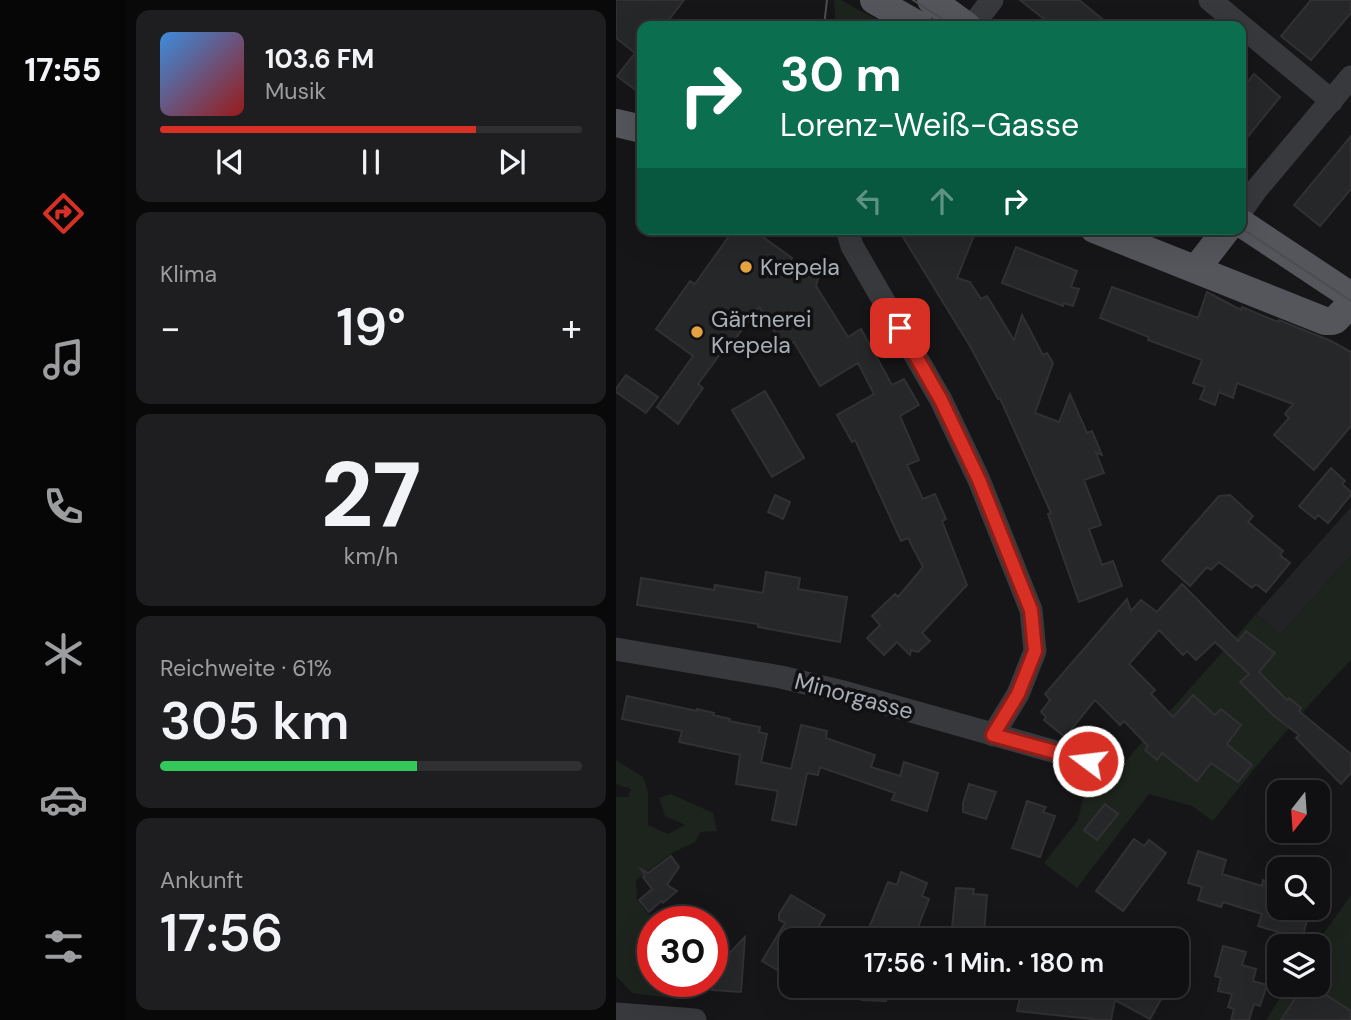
<!DOCTYPE html>
<html lang="de">
<head>
<meta charset="utf-8">
<style>
  :root { --surface:#101012; --page:#1e1e20; --text:#f1f3f6; --muted:#9c9d9f; --line:#303032; --accent:#d93025 }
  body { margin:0; font-family:"DM Sans",sans-serif; background:var(--page); color:var(--text); height:100vh; display:flex; flex-direction:column; font-size:26px; white-space:nowrap }
  * { box-sizing:border-box; margin:0 }
  p { font-size:23px; color:var(--muted) }
  .icon { flex:none; width:38px; height:38px; fill:none; stroke:currentColor; stroke-width:2; stroke-linecap:round; stroke-linejoin:round }
  .map { position:relative; flex:1; overflow:hidden }
  .panel { display:flex; flex-direction:column; gap:10px; padding:10px; background:#09090a; width:490px }
  .panel>* { flex:none }
  .banner { position:absolute; left:21px; top:21px; width:609px; height:214px; border-radius:14px; box-shadow:0 7px 28px #0002,0 0 0 2px var(--line); background:#0b6e4f; color:#fff; overflow:hidden }
  .needle { width:46px; rotate:197deg }
  .buttons { position:absolute; left:651px; top:780px; display:grid; gap:14px }
  .buttons a { display:grid; place-items:center; width:63px; height:63px; border-radius:14px; background:var(--surface); box-shadow:0 7px 28px #0002,0 0 0 2px var(--line); font-size:35px }
  .speed { position:absolute; left:21px; top:906px; display:flex; gap:14px; font-size:35px; font-weight:700; text-align:center }
  .speed>* { display:grid; place-content:center; width:91px; height:91px; border-radius:50%; background:var(--surface); box-shadow:0 7px 28px #0002,0 0 0 2px var(--line); line-height:1 }
  .speed .limit { border:10px solid #d22; background:#fff; color:#111 }
  .pin { position:absolute; display:grid; place-items:center; width:60px; height:60px; color:#fff; margin:-30px; border-radius:14px; box-shadow:0 4px 10px #0006 }
  .me { position:absolute; width:77px; margin:-38px; rotate:285deg; stroke-linejoin:round; filter:drop-shadow(0 0 5px #0008) }
  .turn { display:flex; align-items:center; gap:24px; height:147px; padding:0 28px; font-size:32px }
  .turn .icon { width:91px; height:91px; stroke-width:2.5 }
  .turn b { display:block; font-size:49px; line-height:60px }
  .lanes { display:flex; align-items:center; height:66px; padding:0 28px; background:#0003; justify-content:center; gap:35px; direction:ltr }
  .lanes .off { opacity:.35 }
  .big { font-size:52px; font-weight:600; line-height:1.1 }
  .panel .card { flex:1; display:flex; flex-direction:column; justify-content:center; gap:10px; min-width:0; padding:0 24px; border-radius:14px; background:var(--page) }
  .panel .dial { align-items:center; gap:0 }
  .dial b { font-size:91px; line-height:1 }
  .song { display:flex; align-items:center; gap:21px }
  .cover { width:84px; height:84px; border-radius:10px; background:linear-gradient(135deg,hsl(210 70% 55%),hsl(0 70% 35%)) }
  .played { height:7px; border-radius:4px; background:linear-gradient(90deg,var(--accent) 75%,var(--line) 75%) }
  .keys { display:flex; justify-content:space-around; direction:ltr }
  .heat { display:flex; justify-content:space-between; align-items:center; font-size:38px; direction:ltr }
  .charge { height:10px; border-radius:5px; background:linear-gradient(90deg,#34c759 61%,var(--line) 0) }
  .trip { position:absolute; left:163px; top:928px; width:410px; height:70px; border-radius:14px; background:var(--surface); box-shadow:0 7px 28px #0002,0 0 0 2px var(--line); font-weight:600; line-height:70px; text-align:center }
  main { display:flex; flex:1; min-height:0 }
  .menu { display:flex; flex-direction:column; width:126px; justify-content:space-around; align-items:center; background:#060607; color:var(--muted) }
  .menu .icon { width:49px; height:49px }
  .menu .active { color:var(--accent) }
  .menu b { font-size:32px; color:var(--text) }
  .map>svg:first-child { display:block }
</style>
</head>
<body>
<main>
<nav class="menu">
<b>17:55</b>
<svg class="icon active" aria-label="directions" viewBox="0 0 24 24"><path d="M12 3l9 9-9 9-9-9zM9 14v-3h6M13 9l2 2-2 2"/></svg>
<svg class="icon" aria-label="music" viewBox="0 0 24 24"><path d="M9 18V5l10-2v13"/><circle cx="6" cy="18" r="3"/><circle cx="16" cy="16" r="3"/></svg>
<svg class="icon" aria-label="phone" viewBox="0 0 24 24"><path d="M5 4h4l2 5-3 2q2 4 5 5l2-3 5 2v4C11 20 4 13 5 4z"/></svg>
<svg class="icon" aria-label="climate" viewBox="0 0 24 24"><path d="M12 3v18M4 7l16 10M4 17L20 7"/></svg>
<svg class="icon" aria-label="car" viewBox="0 0 24 24"><path d="M5 17H2v-5l4-1 3-4h7l3 4 3 1v5h-3M9 17h6M6 11h13"/><circle cx="7" cy="17" r="2"/><circle cx="17" cy="17" r="2"/></svg>
<svg class="icon" aria-label="filters" viewBox="0 0 24 24"><path d="M4 7h16M4 17h16"/><circle cx="9" cy="7" r="2"/><circle cx="15" cy="17" r="2"/></svg>
</nav>
<section class="panel">
<div class="card">
<div class="song"><i class="cover"></i><div><b>103.6 FM</b><p>Musik</p></div></div>
<div class="played"></div>
<div class="keys"><svg class="icon" aria-label="previous" viewBox="0 0 24 24"><path d="M18 5L8 12l10 7zM5 5v14"/></svg><svg class="icon" aria-label="pause" viewBox="0 0 24 24"><path d="M8 5v14M16 5v14"/></svg><svg class="icon" aria-label="next" viewBox="0 0 24 24"><path d="M6 5l10 7-10 7zM19 5v14"/></svg></div>
</div>
<div class="card"><p>Klima</p>
<div class="heat"><a>−</a><b class="big">19°</b><a>+</a></div>
</div>
<div class="card dial"><b>27</b><p>km/h</p></div>
<div class="card"><p>Reichweite · 61%</p><b class="big">305 km</b><div class="charge"></div></div>
<div class="card"><p>Ankunft</p><b class="big">17:56</b></div>
</section>
<div class="map">
<svg width="735" height="1020" viewBox="0 0 735 1020">
  <rect width="100%" height="100%" fill="#161618"/>
  <!-- built -->
  <path fill="#222325" d="M735,507V556L664,635L640,614Z"/>
  <!-- green -->
  <path fill="#1d231d" d="M218,0H225L273,26H220Z
    M735,556V660C686,711 640,765 597,821L576,806L533,794L461,888L428,863L462,820L471,780L481,778L495,780L513,757L640,614L664,635Z
    M0,760L27,777L32,792V825L52,834L69,825L49,816L43,798L55,794L97,813L101,831L84,832L79,842L56,853L20,880L21,900L33,915L48,910L79,920V922H37V982H47L63,999L16,993L0,976V797H12L15,789L0,784Z
    M735,895V1020H650L672,985H702V947H698Z"/>
  <!-- building -->
  <path fill="#262729" stroke="#313134" stroke-width="2" d="M0,0H68L48,26H26V95L1,76L19,53L0,38Z
    M404,0H463L495,26H437Z
    M695,0H735V13L695,60L665,36Z
    M638,74L664,97L625,145V90Z
    M735,136V189L704,226L678,205Z
    M118,229H136L176,258L168,270L202,279L200,286L232,337L245,329L276,385L288,379L303,405L284,416L303,460L291,465L307,499L319,494L330,519L326,521L351,585L306,633L314,641L302,652L295,650L294,655L281,642L268,655L251,638L264,625L256,616L279,594L282,597L307,567L292,538L285,541L239,440L236,442L221,415L258,394L242,363L204,386L178,342L168,347L143,307L110,351L108,349L82,384L87,388L62,424L41,407L77,356L40,329L74,281L79,284Z
    M282,229H349L359,233L341,278L354,282L365,299L371,296L398,340L406,315L427,355L431,353L437,363L419,413L443,422L454,394L471,433L476,431L486,455L480,453L488,473L468,480L485,525L473,529L486,565L497,561L506,586L463,602L432,514L435,513L384,398L382,399L354,346Z
    M400,247L461,271L455,287L463,289L457,306L448,303L447,306L386,283Z
    M496,287L582,318L591,292L625,310L626,307L662,322L663,320L715,341L735,352V426L698,470L658,435L673,418L669,414L677,404L621,383L617,398L603,392L599,405L584,399L589,387L577,383L586,360L532,340L533,337L484,318Z
    M10,375L42,397L30,413L0,392V389Z
    M149,391L188,458L156,477L116,410Z
    M715,468L729,481L726,484L735,492V495L712,523L702,515L699,519L683,506Z
    M159,495L174,502L167,519L152,512Z
    M614,495L637,516L632,522L667,551L664,555L674,563L650,592L640,584L636,588L603,562L595,570L591,567L574,586L546,561L603,496Z
    M150,572L184,578L182,589L231,597L224,642L142,627V624L21,605L25,578L98,590L99,585L147,593Z
    M566,584L622,641L630,631L659,653L643,672L671,700L673,698L685,708L683,711L735,754V773L725,784L680,738L683,735L657,715L624,682L633,674L599,642L580,660L571,651L567,655L543,630L513,664L539,690L535,694L557,717L577,695L599,715L605,709L625,725L611,744L636,765L622,782L595,763L581,781L546,753L541,760L529,750L532,746L508,721L504,725L479,700L449,737L428,720L430,717L425,712L434,700L429,694L511,599L515,611L525,600L541,612Z
    M11,696L81,711V709L98,713L97,715L114,719L113,721L144,727L143,732L151,734L145,762L175,769L185,725L211,731L210,738L259,755L255,767L284,776L288,762L322,773L311,811L276,800L279,793L204,767L202,775L191,773L180,825L156,820L162,791L120,784L124,755L63,742L66,731L6,719Z
    M353,784L380,792L370,819L347,812V803Z
    M411,801L430,807L427,812L439,816L424,857L396,848Z
    M489,804L502,814L481,840L468,830Z
    M518,839L528,846L533,840L550,853L507,911L480,891Z
    M582,851L610,860L606,874L646,886L647,880L663,885V908H679L677,917L691,921L686,939L642,926L646,914L607,902L605,907L582,900L586,887L572,883Z
    M55,856L63,867L51,885L61,891L47,903L45,901L33,912L23,900L36,889L27,877L29,876L25,869L32,873Z
    M285,872L311,883L306,896L313,899L297,940H248L272,882L281,885Z
    M340,888L358,889L357,894L371,895L368,934L356,933V939L335,937Z
    M175,895L209,915L195,940H175V978L146,961L169,923L163,920V914Z
    M129,937L125,992L96,990V960H107Z
    M607,946L630,952L626,965L640,969L637,981L651,985L644,1006L638,1004L633,1020H615L618,1009L612,1007L616,994L602,991L605,978L599,976Z
    M251,985H277L270,1001L246,1000Z
    M407,985H553L534,1019L499,1000L495,1020H476V1019L401,1011Z
    M688,985H708L704,991L735,1011V1020H665Z"/>
  <g fill="none" stroke-linecap="round" stroke-linejoin="round">
    <!-- minor -->
    <path stroke="#38393d" stroke-width="23" d="M594,0L716,101
      M356,26L376,0
      M625,211L640,190L735,77
      M231,229L236,246L325,400L363,480L415,610L419,651L402,694L377,735
      M0,649L165,677L231,693L472,761
      M0,1014L79,1020"/>
    <!-- major -->
    <path stroke="#54565c" stroke-width="28" d="M258,0L304,26
      M315,0L351,26
      M0,123L26,129
      M625,223L735,296
      M478,229L709,321H716L719,320L735,304
      M580,269L611,229"/>
    <!-- tram -->
    <path stroke="#4b4d52" stroke-width="2" d="M297,0L337,26
      M208,26L211,0
      M625,228L735,301"/>
  </g>
  <g fill="none" stroke-linecap="round" stroke-linejoin="round">
    <defs>
      <path id="route" d="M284,328L325,400L363,480L415,610L419,651L402,694L377,735L472,761"/>
    </defs>
    <!-- route casing -->
    <use href="#route" stroke="#8d1f18" stroke-width="18"/>
    <!-- route -->
    <use href="#route" stroke="#d93025" stroke-width="12"/>
  </g>
  <!-- markers -->
  <g fill="#e4a243" stroke="#111113" stroke-width="2.5">
    <circle cx="130" cy="267" r="7"/>
    <circle cx="81" cy="332" r="7"/>
  </g>
  <g text-anchor="middle" stroke-width="7" stroke-linejoin="round" paint-order="stroke">
    <!-- poi labels -->
    <g font-size="23" fill="#a9afb7" stroke="#111113" text-anchor="start">
      <text x="144" y="275">Krepela</text>
      <text x="95" y="327">Gärtnerei<tspan x="95" dy="26">Krepela</tspan></text>
    </g>
    <!-- street labels -->
    <g font-size="23" fill="#a9afb7" stroke="#111113">
      <text transform="translate(238 696) rotate(15)" y="8">Minorgasse</text>
    </g>
  </g>
</svg>
<div class="buttons">
<a><svg class="needle" viewBox="-14 -14 28 28"><path d="M0-13l5 13h-10z" fill="#e53935"/><path d="M0 13l5-13h-10z" fill="#9c9d9f"/></svg></a>
<a><svg class="icon" aria-label="search" viewBox="0 0 24 24"><circle cx="10" cy="10" r="6"/><path d="M15 15l6 6"/></svg></a>
<a><svg class="icon" aria-label="layers" viewBox="0 0 24 24"><path d="M12 4l9 5-9 5-9-5zM3 14l9 5 9-5"/></svg></a>
</div>
<div class="speed"><div class="limit">30</div></div>
<div class="pin" style="left:284px;top:328px;background:#d93025"><svg class="icon" aria-label="arrive" viewBox="0 0 24 24"><path d="M6 21V4h12l-3 4 3 4H6"/></svg></div>
<svg class="me" style="left:472px;top:761px" viewBox="-20 -20 40 40"><circle r="17" fill="#d93025" stroke="#fff" stroke-width="3"/><path d="M0-11L8 9 0 5-8 9z" fill="#fff"/></svg>
<div class="trip">17:56 · 1 Min. · 180 m</div>
<div class="banner">
<div class="turn"><svg class="icon" aria-label="right" viewBox="0 0 24 24"><path d="M7 20v-9h11M14 6l5 5-5 5"/></svg><div><b>30 m</b>Lorenz-Weiß-Gasse</div></div>
<div class="lanes"><svg class="icon off" aria-label="left" viewBox="0 0 24 24"><path d="M17 20v-9H6M10 6l-5 5 5 5"/></svg><svg class="icon off" aria-label="ahead" viewBox="0 0 24 24"><path d="M12 20V5M6 11l6-6 6 6"/></svg><svg class="icon" aria-label="right" viewBox="0 0 24 24"><path d="M7 20v-9h11M14 6l5 5-5 5"/></svg></div>
</div>
</div>
</main>
</body>
</html>
